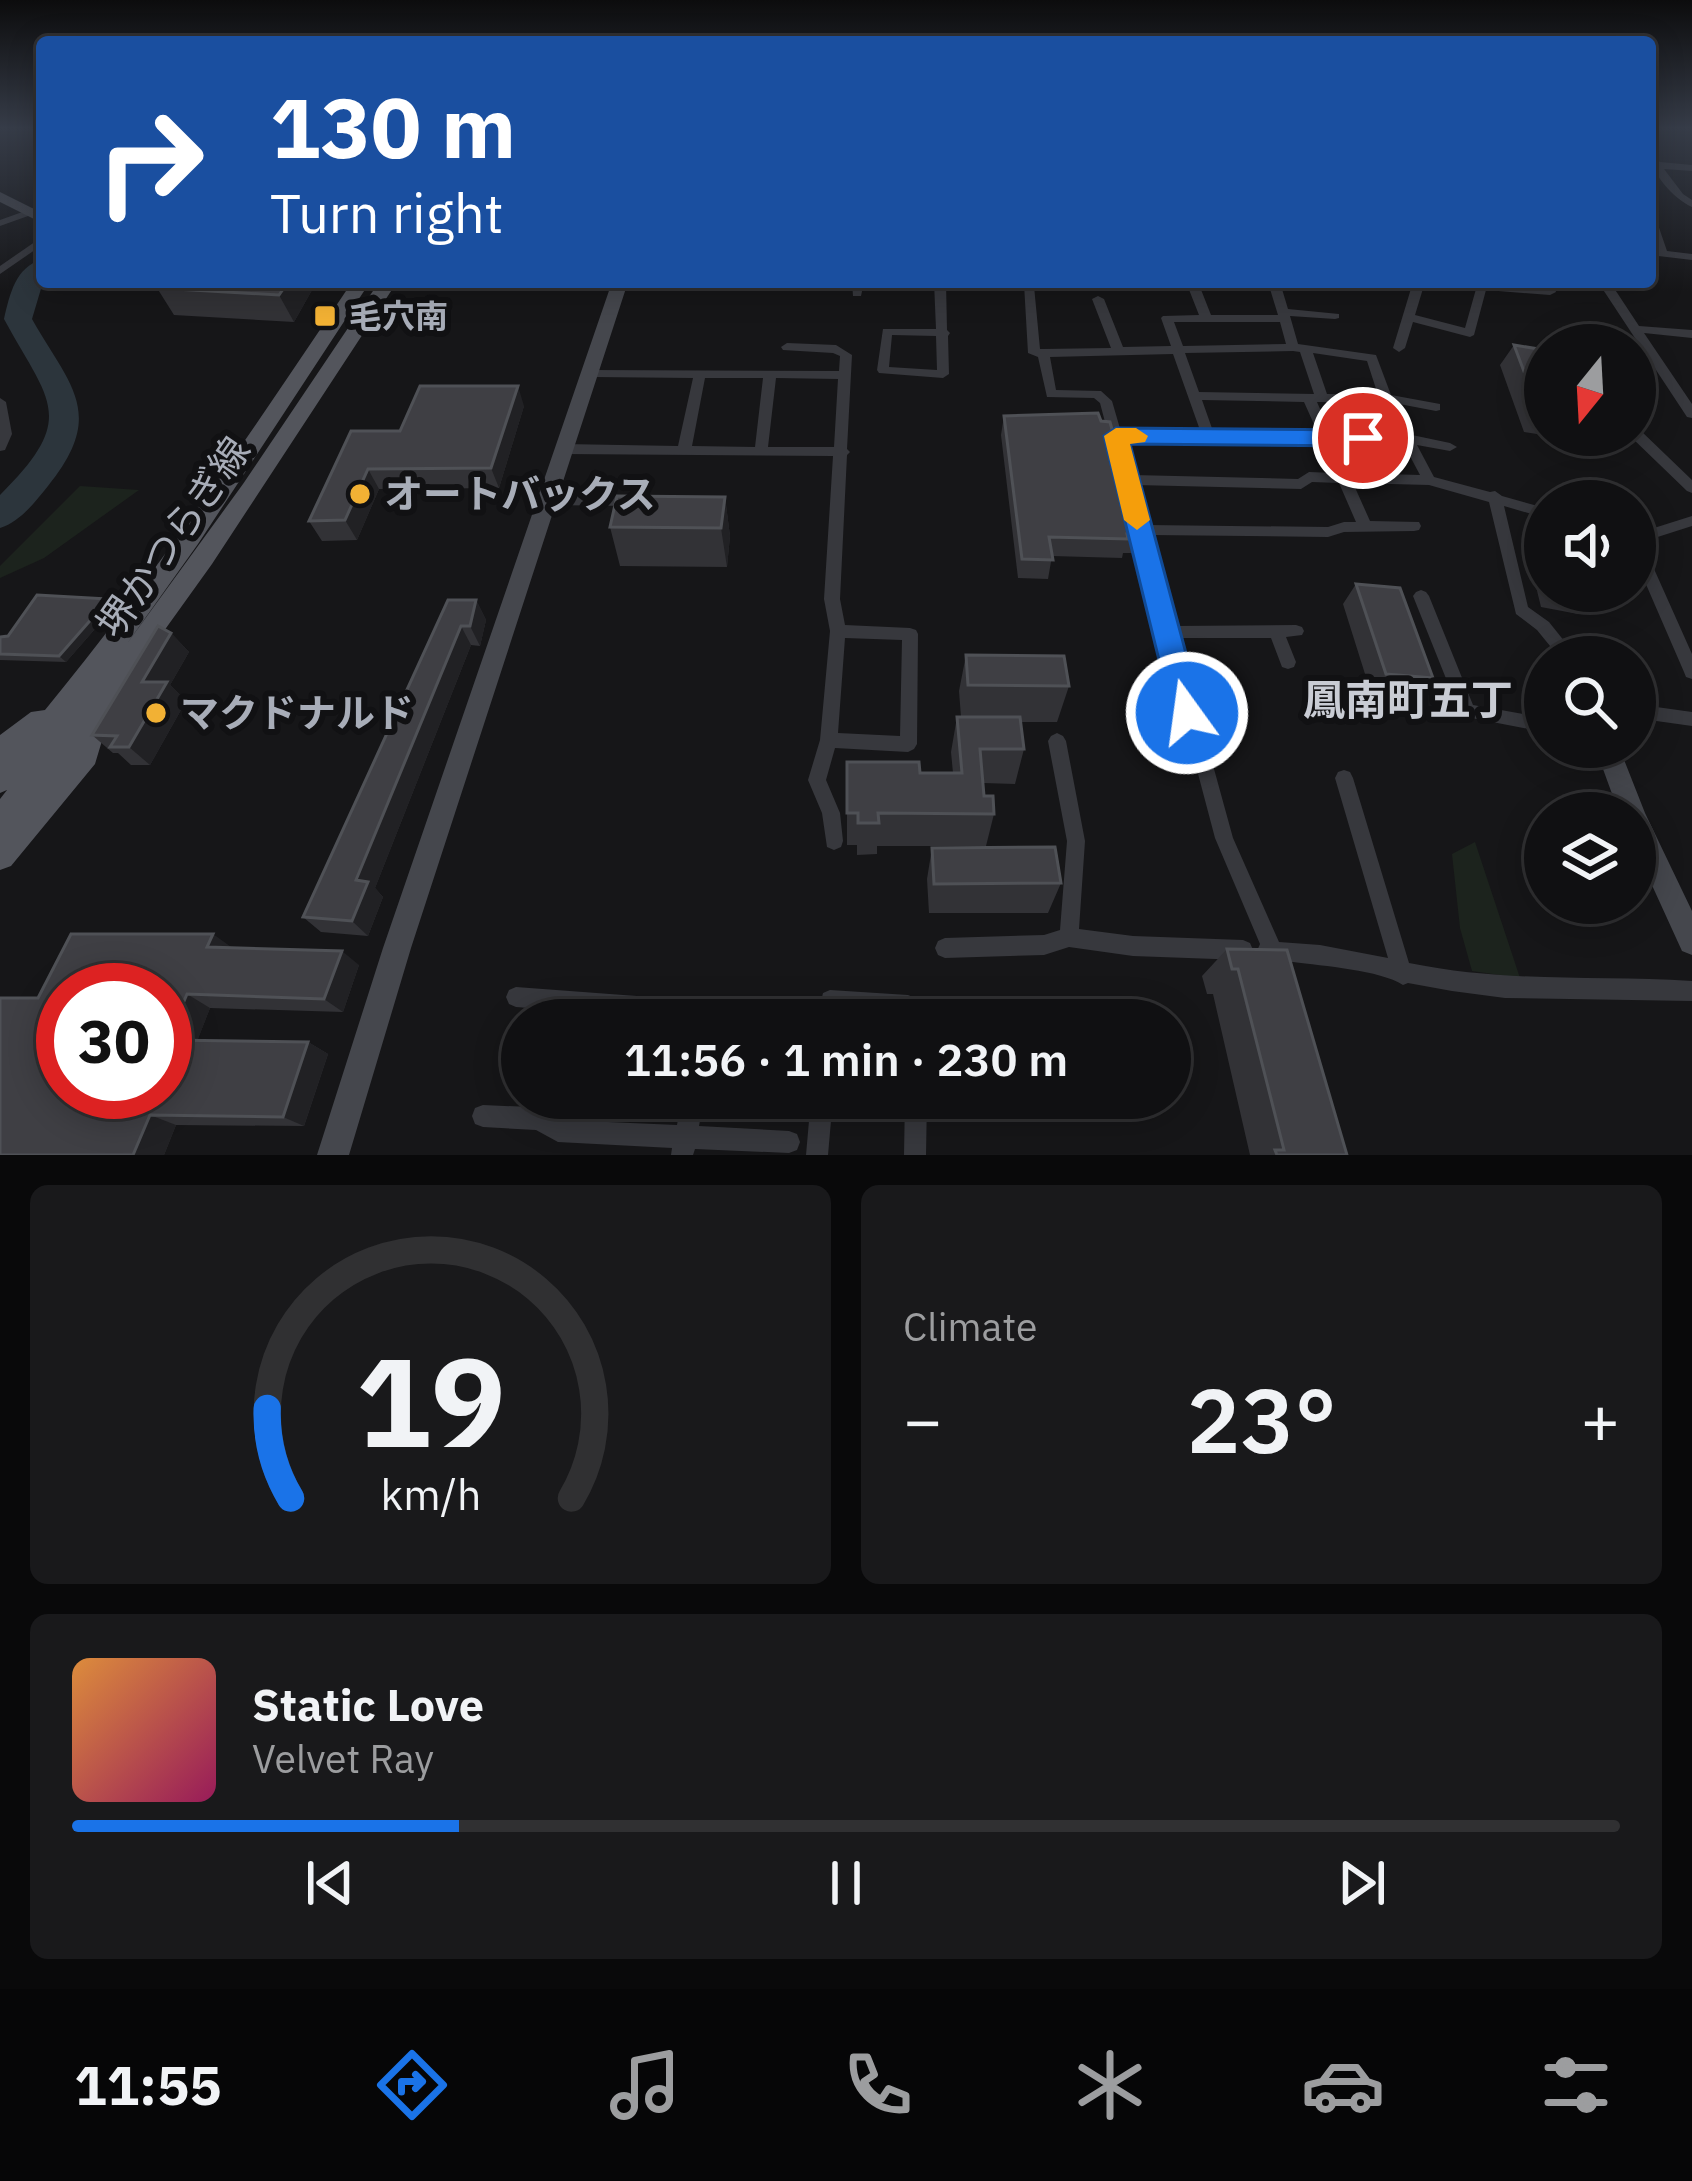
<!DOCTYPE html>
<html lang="en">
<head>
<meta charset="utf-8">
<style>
  :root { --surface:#101012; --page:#19191b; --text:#f1f3f6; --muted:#9c9d9f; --line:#303032; --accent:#1a73e8 }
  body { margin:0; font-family:"IBM Plex Sans","Noto Sans JP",sans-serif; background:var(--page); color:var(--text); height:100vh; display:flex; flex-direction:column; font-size:45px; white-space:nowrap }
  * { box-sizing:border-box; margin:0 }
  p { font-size:39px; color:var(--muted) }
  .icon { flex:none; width:66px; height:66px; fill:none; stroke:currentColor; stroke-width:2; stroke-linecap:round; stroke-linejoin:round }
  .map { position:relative; height:1155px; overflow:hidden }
  .sheet { display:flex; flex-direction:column; gap:30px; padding:30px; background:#09090a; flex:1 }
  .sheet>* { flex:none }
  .hud { position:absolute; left:36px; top:36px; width:1620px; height:252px; border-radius:12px; box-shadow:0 6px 30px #0003,0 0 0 3px var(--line); background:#1a4fa0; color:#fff; overflow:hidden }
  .needle { width:78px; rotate:198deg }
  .controls { position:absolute; left:1524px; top:324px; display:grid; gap:24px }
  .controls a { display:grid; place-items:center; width:132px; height:132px; border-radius:50%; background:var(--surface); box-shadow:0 6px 30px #0003,0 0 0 3px var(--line); font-size:60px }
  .speed { position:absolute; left:36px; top:963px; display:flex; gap:24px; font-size:60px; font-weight:700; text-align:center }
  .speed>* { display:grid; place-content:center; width:156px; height:156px; border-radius:50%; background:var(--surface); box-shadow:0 6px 30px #0003,0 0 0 3px var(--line); line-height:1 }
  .speed .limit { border:18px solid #d22; background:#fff; color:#111 }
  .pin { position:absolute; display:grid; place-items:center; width:102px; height:102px; color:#fff; margin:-51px; border:6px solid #fff; border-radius:50%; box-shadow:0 3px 12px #0007 }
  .me { position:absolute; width:132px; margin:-66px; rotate:346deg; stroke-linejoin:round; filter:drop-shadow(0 0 9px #0008) }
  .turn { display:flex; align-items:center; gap:42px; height:252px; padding:0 36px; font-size:54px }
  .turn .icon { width:156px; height:156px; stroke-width:2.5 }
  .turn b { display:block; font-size:84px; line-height:102px }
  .big { font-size:90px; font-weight:600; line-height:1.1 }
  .sheet .widget { flex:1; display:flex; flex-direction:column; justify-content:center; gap:18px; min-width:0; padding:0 42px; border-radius:18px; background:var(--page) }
  .sheet .dial { align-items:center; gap:0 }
  .dial svg { height:312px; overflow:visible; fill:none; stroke:var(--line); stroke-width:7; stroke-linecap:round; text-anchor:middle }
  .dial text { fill:var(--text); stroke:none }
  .song { display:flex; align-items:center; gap:36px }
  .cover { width:144px; height:144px; border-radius:18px; background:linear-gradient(135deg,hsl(30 70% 55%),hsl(330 70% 35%)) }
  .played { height:12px; border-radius:6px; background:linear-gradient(90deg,var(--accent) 25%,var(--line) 25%) }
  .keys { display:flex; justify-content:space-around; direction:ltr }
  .heat { display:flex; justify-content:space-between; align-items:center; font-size:66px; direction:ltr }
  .sheet .tiles { flex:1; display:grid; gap:30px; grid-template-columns:1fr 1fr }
  .widget:last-child { grid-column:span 2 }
  .trip { position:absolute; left:501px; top:999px; width:690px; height:120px; border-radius:60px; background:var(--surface); box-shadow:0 6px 30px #0003,0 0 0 3px var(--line); font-weight:600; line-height:120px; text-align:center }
  .tab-bar { display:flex; height:192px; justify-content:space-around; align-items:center; background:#060607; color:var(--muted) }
  .tab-bar .icon { width:84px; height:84px }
  .tab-bar .current { color:var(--accent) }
  .tab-bar b { font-size:54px; color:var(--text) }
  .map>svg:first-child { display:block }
</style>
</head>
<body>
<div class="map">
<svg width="1692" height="1155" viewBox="0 0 1692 1155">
  <rect width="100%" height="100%" fill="#161618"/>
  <!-- green -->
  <path fill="#1c231d" d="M80,486L139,490L44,558L0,578V566Z
    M1475,842L1520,978L1472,971L1460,928L1452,854Z"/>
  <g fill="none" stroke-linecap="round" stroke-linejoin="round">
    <!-- river -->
    <path fill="#2c353c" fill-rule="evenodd" d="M42,259L43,282L32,319C70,386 107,413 48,486C35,502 20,522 0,528V495C79,417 49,402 4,319C10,294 15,268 42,259Z"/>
    <!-- street -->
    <path fill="#37383d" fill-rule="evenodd" d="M1650,153L1660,162L1692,165V171L1664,169L1683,194L1692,200V207C1673,198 1651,174 1650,153Z
      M42,205V211L0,226V220Z
      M1650,213L1655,216L1667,251L1692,254V260L1650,255V249L1656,250L1650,231Z
      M42,237V245L0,274V266Z
      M852,282H864L861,296H853Z
      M934,282H946L947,330L950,333L948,336L949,374L943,378L879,373L877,370L883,329H936ZM892,335L936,336L937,370L889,367Z
      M1103,282H1115L1116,285L1114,287H1106Z
      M1186,282H1198L1211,315H1278L1270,289L1276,286L1282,289L1288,309L1339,314V318L1335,319L1290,316L1298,344L1376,355L1391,395L1440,404V410L1436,411L1394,403L1412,435L1450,443L1457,447L1450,451L1417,445L1434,477L1490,492L1495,491L1502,496L1545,508V518L1504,506L1528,607L1549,622L1577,657H1559L1537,630L1516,614L1489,502L1429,485L1353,483L1370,521L1419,522L1421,526L1419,530L1414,531L1344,532L1328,537L1150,535L1174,626L1296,625L1302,627L1304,631L1302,635L1286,637L1296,662L1294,667L1288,669L1282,667L1271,638H1178L1233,838L1279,942L1320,945L1388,958L1335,778L1338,772L1344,770L1350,772L1353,778L1409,963C1507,983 1595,975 1692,981V1001L1505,998L1452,991L1408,983L1403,985C1380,970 1323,966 1293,962H1288L1291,969L1288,976L1281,979L1274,976L1267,961L1260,958L1257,951L1260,944L1215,838L1100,403L1094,398L1047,397L1038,357L1028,353L1024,284L1028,283L1034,286L1040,349H1043L1111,348L1092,299L1098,296L1104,299L1123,347L1171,346L1161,318L1163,316L1199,315ZM1174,322H1280L1286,344L1183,346ZM1293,351L1300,352L1314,394L1199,392L1185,353ZM1313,353L1367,361L1378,395L1327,394ZM1173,354L1201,433L1121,432L1112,401L1101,391L1056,390L1050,357ZM1202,400L1304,402L1317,431L1263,430L1252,435L1214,434ZM1317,402L1382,403L1398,434L1330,432ZM1265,438L1321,440L1335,473L1309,472L1298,479L1133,475L1123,441L1254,443ZM1334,441L1403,443L1420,475L1348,473ZM1312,482L1339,483L1356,522H1344L1328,527L1147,525L1136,485L1301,489Z
      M1413,282H1425L1415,315L1465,328L1476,289L1451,282H1489L1543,288L1541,282H1553L1556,292L1550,295L1486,290L1474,335L1470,337L1413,322L1405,348L1399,352L1393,348Z
      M1598,282H1610L1639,326L1692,330V338L1644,333L1692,404V418L1687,417Z
      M787,343L836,345L852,355L847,449L850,452L847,455L840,599L845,625L910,628L916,630L918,634L917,744L914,749L908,752L835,748L826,780L840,813L843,841L841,847L834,850L827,847L822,813L808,780L820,740L830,631L824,599L833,456L563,454L556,449L563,444L678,446L693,378L593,377L587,373L589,370L839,371L840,356L833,353L783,350L781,347ZM705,378H763L755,447L692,446ZM776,378L838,379L834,447H768ZM845,638L902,640L900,736L838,733Z
      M0,398L6,402L12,434L5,450L0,451Z
      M1635,429L1640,430L1692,480V493L1687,491L1630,436L1635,435Z
      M1585,435H1617C1611,442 1594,443 1585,440Z
      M546,495L633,496L640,501L633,506L546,505L539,500Z
      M1692,516V526L1642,542L1692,654V679L1686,677L1684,672L1635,559V534Z
      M1421,590L1426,592L1429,596L1473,705L1545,718V732L1461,716L1413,596L1416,592Z
      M1635,704L1692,712V726L1635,718Z
      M1057,733L1063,736L1066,741L1085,841L1079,929L1133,936L1243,940L1250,943L1253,950L1250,957L1243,960L1133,956L1069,947L1044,955L945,958L938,955L935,948L938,941L945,938L1044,935L1060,930L1067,841L1048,741L1051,736Z
      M516,987L810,1009L818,1014L823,993L830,990L908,995L915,998L927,1020H905L902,1015L839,1011L838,1020H685L516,1007L509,1004L506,997L509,990Z
      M533,1098H555L551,1114L561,1120L677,1125L682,1098H704L699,1126L789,1131L797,1134L800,1142L797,1150L789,1153L695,1149L693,1155H671L672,1148L558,1142L536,1130L483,1127L475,1124L472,1116L475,1108L483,1105L531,1107Z
      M811,1098H833L828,1155H806Z
      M905,1098H927L926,1155H904Z"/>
    <!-- secondary -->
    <path fill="#45474d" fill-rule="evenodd" d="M0,192L42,213V223L0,202Z
      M612,282H628L411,948L349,1155H317L383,948Z
      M1595,747H1619L1645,813L1692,911V955L1682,951L1635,848V813H1619Z"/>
    <!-- primary -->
    <path fill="#53555c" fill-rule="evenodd" d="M352,282H370L198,544L126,645L243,484L379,282H397L212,564L108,709L110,714L95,764L11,866L0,870V799L7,790L0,793V735L31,712L45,710C157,574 254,428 352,282Z"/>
  </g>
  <!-- wall -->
  <path fill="#323236" d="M157,288L312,290L294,322L174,315Z
    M1514,345L1545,350V435H1580L1576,440L1524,432L1500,365Z
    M524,406L499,488L379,489L357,540L322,541L309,521L400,431Z
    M1004,416L1140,534L1133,553H1123L1122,558L1052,556L1048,579L1018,578L1001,435Z
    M725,497L730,536L727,567L620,566L610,527Z
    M1540,545H1545V591H1588L1591,601L1578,614L1541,607L1529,558Z
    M1356,584L1433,678L1417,697L1371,693L1343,604Z
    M109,599L116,605L66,662L0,660V637L8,636Z
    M476,600L486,620L480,646L471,645L375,888L383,897L368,936L321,932L303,917Z
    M171,633L189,652L170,685L186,701L150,765H131L118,753H113L92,735Z
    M966,655L1069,686L1057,722H1021L1024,749L1015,784L983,783L984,796L994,814L986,846H877V854L857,855V845H847V762L920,773H953L951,752L957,717H961L959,691Z
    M932,848L1061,883L1048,913H929L927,879Z
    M233,948L359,965L343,1012L210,1008L197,1041L308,1042L328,1054L304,1126L176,1125L164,1155H0L38,998Z
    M1227,949L1347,1155H1250L1213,994H1207L1202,976Z"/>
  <!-- shaded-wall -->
  <path fill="#212124" d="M288,282H309L312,290L294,322L279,295Z
    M518,386L524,406L499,488L491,468Z
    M368,469L379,489L357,540L345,520Z
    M725,497L730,536L727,567L721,528Z
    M109,599L116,605L66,662L59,656Z
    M476,600L486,620L480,646L470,626Z
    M461,626L471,645L375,888L383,897L368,936L352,921L356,880Z
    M171,633L189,652L170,685L186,701L150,765L129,747L142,682Z
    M213,934L234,949L207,947Z
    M342,951L359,965L343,1012L324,999Z
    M187,994L210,1008L193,1052L168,1040Z
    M308,1042L328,1054L304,1126L283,1117Z
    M150,1115L176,1125L164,1155H133Z"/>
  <!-- building -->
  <path fill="#3f3f44" stroke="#4f5156" stroke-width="3" fill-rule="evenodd" d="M164,282H288L279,295L157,288Z
    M1514,345L1545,350V412L1539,411Z
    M420,386H518L491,468L368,469L345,520L309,521L351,431H400Z
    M1098,413L1101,421L1110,422L1140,534H1127L1128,539L1049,537L1053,560L1022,559L1004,416Z
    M617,496L725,497L721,528L610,527Z
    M1356,584L1400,588L1433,678L1386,674Z
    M1552,591H1588L1591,601L1553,593Z
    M37,595L109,599L59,656L0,654V637L8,636Z
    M448,600H476L470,626H461L356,880L368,882L352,921L303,917Z
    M158,626L171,633L142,682H167L129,747H110L117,736L92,735Z
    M966,655L1064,656L1069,686L968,685Z
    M957,717H1020L1024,749H980L984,796H993L994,814L878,813L879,823H858V813H847V762H919L920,773H962Z
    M1055,847L1061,883L934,884L932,848Z
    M71,934H213L207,947L342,951L324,999L187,994L168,1040L308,1042L283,1117L150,1115L133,1155H0V998H38ZM63,990H165V1092H63Z
    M1227,949L1287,950L1347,1155H1277L1275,1150H1284L1238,969H1232Z"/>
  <!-- sky -->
  <linearGradient id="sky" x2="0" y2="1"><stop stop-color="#0c0c0d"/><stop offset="0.44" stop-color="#363c48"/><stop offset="1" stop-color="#363c48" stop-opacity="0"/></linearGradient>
  <rect width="1692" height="291" fill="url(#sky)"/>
  <!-- route -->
  <path fill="#1a73e8" stroke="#114b97" stroke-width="3" d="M1116,428L1363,430L1375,438L1363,446L1130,444L1202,713L1198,723L1187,727L1176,723L1172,713L1104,436Z"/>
  <!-- slow -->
  <path fill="#f59e0b" d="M1136,428L1148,436L1145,442L1130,444L1150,520L1137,530L1124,520L1104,436L1116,428Z"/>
  <!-- markers -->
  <g fill="#f2b134" stroke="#111113" stroke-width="4.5">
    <rect x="313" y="304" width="24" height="24" rx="6"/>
    <circle cx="360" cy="494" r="12"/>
    <circle cx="156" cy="713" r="12"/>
  </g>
  <g text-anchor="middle" stroke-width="12" stroke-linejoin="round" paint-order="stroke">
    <!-- far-poi labels -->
    <g font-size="33" font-weight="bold" fill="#a8adb8" stroke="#111113" text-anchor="start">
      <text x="349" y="328">毛穴南</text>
    </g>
    <!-- poi labels -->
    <g font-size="39" font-weight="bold" fill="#a8adb8" stroke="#111113" text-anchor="start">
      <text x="384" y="508">オートバックス</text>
      <text x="180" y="727">マクドナルド</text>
    </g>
    <!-- street labels -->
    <g font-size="39" fill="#a8adb8" stroke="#111113">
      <text transform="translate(173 537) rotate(-55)" y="14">堺かつらぎ線</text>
    </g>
    <!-- neighbourhood labels -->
    <g font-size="42" font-weight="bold" fill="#c9ccd4" stroke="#111113">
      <text x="1408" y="715">鳳南町五丁</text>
    </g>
  </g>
</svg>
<div class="controls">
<a><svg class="needle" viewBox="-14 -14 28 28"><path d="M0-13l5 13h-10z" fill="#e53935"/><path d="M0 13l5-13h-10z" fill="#9c9d9f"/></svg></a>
<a><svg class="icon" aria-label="sound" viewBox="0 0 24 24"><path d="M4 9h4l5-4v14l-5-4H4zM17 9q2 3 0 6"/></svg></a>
<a><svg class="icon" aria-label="search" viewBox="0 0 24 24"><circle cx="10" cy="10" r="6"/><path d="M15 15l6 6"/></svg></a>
<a><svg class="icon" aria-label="layers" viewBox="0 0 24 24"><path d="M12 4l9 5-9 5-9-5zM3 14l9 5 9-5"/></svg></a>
</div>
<div class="speed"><div class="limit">30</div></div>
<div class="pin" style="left:1363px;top:438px;background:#d93025"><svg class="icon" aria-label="arrive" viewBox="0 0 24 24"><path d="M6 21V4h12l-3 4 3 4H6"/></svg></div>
<svg class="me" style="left:1187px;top:713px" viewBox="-20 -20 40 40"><circle r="17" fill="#1a73e8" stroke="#fff" stroke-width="3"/><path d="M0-11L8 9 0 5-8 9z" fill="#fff"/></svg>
<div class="trip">11:56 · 1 min · 230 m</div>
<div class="hud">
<div class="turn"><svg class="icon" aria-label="right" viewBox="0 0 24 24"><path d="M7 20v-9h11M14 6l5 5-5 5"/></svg><div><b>130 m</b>Turn right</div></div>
</div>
</div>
<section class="sheet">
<div class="tiles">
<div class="widget dial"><svg viewBox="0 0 100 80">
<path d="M14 69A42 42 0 1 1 86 69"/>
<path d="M14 69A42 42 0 0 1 8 46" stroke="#1a73e8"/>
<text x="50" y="56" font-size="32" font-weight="700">19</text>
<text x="50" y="72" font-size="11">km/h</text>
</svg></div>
<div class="widget"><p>Climate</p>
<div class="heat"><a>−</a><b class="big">23°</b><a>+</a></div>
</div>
<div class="widget">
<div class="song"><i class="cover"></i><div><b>Static Love</b><p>Velvet Ray</p></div></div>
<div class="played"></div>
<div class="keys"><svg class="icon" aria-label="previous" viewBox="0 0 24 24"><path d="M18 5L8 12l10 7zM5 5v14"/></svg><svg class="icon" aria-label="pause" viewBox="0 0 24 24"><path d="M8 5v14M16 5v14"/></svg><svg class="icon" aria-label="next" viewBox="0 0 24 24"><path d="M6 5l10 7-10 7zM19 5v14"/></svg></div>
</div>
</div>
</section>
<nav class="tab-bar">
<b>11:55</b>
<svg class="icon current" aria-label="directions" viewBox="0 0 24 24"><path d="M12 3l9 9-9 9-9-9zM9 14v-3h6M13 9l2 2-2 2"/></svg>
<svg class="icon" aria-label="music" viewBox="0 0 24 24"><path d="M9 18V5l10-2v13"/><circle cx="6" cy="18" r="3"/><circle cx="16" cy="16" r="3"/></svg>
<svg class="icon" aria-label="phone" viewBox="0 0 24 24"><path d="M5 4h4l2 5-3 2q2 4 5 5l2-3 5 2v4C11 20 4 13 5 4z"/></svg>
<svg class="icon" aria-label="climate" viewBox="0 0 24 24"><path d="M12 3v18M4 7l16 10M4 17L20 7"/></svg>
<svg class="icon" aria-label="car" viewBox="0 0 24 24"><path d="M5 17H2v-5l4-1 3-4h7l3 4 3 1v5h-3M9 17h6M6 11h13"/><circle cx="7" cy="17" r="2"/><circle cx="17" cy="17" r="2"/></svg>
<svg class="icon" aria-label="filters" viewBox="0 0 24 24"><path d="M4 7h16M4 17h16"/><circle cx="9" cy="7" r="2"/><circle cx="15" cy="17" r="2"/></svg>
</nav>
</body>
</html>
